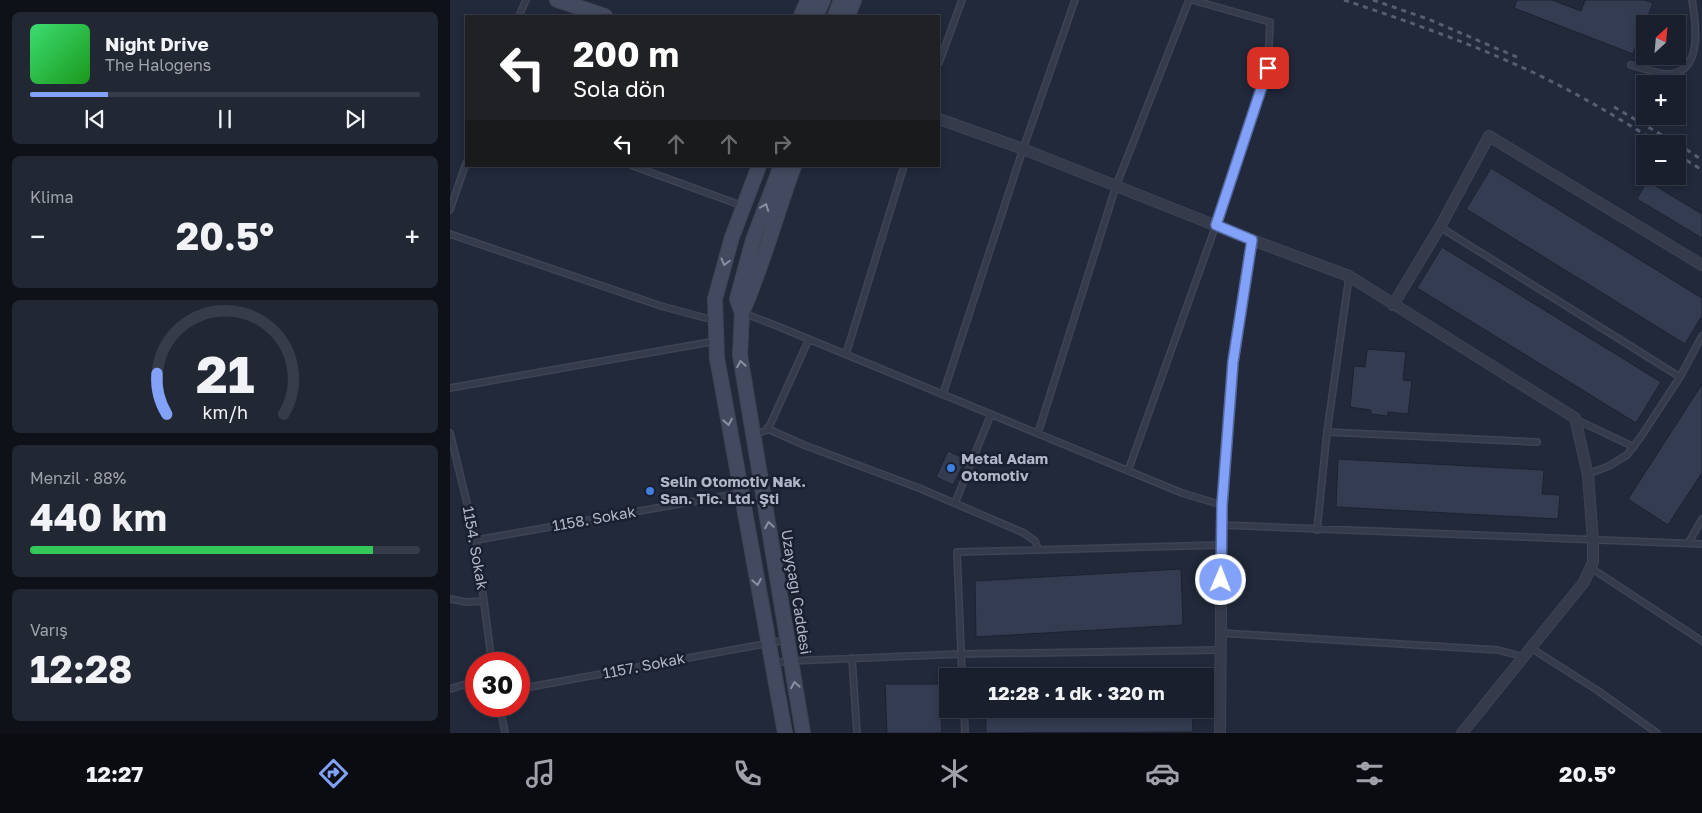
<!DOCTYPE html>
<html lang="tr">
<head>
<meta charset="utf-8">
<style>
  :root { --surface:#191f2c; --page:#222734; --text:#f1f3f6; --muted:#9fa2a9; --line:#373d48; --accent:#82a1f9 }
  body { margin:0; font-family:"Golos Text",sans-serif; background:var(--page); color:var(--text); height:100vh; display:flex; flex-direction:column; font-size:19px; white-space:nowrap }
  * { box-sizing:border-box; margin:0 }
  p { font-size:16px; color:var(--muted) }
  .icon { flex:none; width:28px; height:28px; fill:none; stroke:currentColor; stroke-width:2; stroke-linecap:round; stroke-linejoin:round }
  .map { position:relative; flex:1; overflow:hidden }
  .side { display:flex; flex-direction:column; gap:12px; padding:12px; background:#0e1118; width:450px }
  .side>* { flex:none }
  .banner { position:absolute; left:15px; top:15px; width:475px; height:152px; border-radius:0px; box-shadow:0 2px 8px #0003,0 0 0 1px var(--line); background:#202124; color:#fff; overflow:hidden }
  .needle { width:32px; rotate:26deg }
  .tools { position:absolute; left:1186px; top:15px; display:grid; gap:10px }
  .tools a { display:grid; place-items:center; width:50px; height:50px; border-radius:0px; background:var(--surface); box-shadow:0 2px 8px #0003,0 0 0 1px var(--line); font-size:25px }
  .speed { position:absolute; left:15px; top:652px; display:flex; gap:10px; font-size:25px; font-weight:700; text-align:center }
  .speed>* { display:grid; place-content:center; width:65px; height:65px; border-radius:50%; background:var(--surface); box-shadow:0 2px 8px #0003,0 0 0 1px var(--line); line-height:1 }
  .speed .limit { border:8px solid #d22; background:#fff; color:#111 }
  .pin { position:absolute; display:grid; place-items:center; width:42px; height:42px; color:#fff; margin:-21px; border-radius:10px; box-shadow:0 2px 8px #0006 }
  .me { position:absolute; width:55px; margin:-28px; rotate:1deg; stroke-linejoin:round; filter:drop-shadow(0 0 4px #0008) }
  .turn { display:flex; align-items:center; gap:18px; height:105px; padding:0 25px; font-size:22px }
  .turn .icon { width:65px; height:65px; stroke-width:2.5 }
  .turn b { display:block; font-size:35px; line-height:42px }
  .lanes { display:flex; align-items:center; height:48px; padding:0 25px; background:#0003; justify-content:center; gap:25px; direction:ltr }
  .lanes .off { opacity:.35 }
  .big { font-size:38px; font-weight:700; line-height:1.1 }
  .side .widget { flex:1; display:flex; flex-direction:column; justify-content:center; gap:8px; min-width:0; padding:0 18px; border-radius:8px; background:var(--page) }
  .side .dial { align-items:center; gap:0 }
  .dial svg { height:130px; overflow:visible; fill:none; stroke:var(--line); stroke-width:7; stroke-linecap:round; text-anchor:middle }
  .dial text { fill:var(--text); stroke:none }
  .song { display:flex; align-items:center; gap:15px }
  .cover { width:60px; height:60px; border-radius:8px; background:linear-gradient(135deg,hsl(140 70% 55%),hsl(120 70% 35%)) }
  .played { height:5px; border-radius:2px; background:linear-gradient(90deg,var(--accent) 20%,var(--line) 20%) }
  .keys { display:flex; justify-content:space-around; direction:ltr }
  .heat { display:flex; justify-content:space-between; align-items:center; font-size:28px; direction:ltr }
  .charge { height:8px; border-radius:4px; background:linear-gradient(90deg,#34c759 88%,var(--line) 0) }
  .trip { position:absolute; left:489px; top:668px; width:275px; height:50px; border-radius:0px; background:var(--surface); box-shadow:0 2px 8px #0003,0 0 0 1px var(--line); font-weight:700; line-height:50px; text-align:center }
  .tabs { display:flex; height:80px; justify-content:space-around; align-items:center; background:#0a0c12; color:var(--muted) }
  .tabs .icon { width:35px; height:35px }
  .tabs .on { color:var(--accent) }
  .tabs b { font-size:22px; color:var(--text) }
  main { display:flex; flex:1; min-height:0 }
  .map>svg:first-child { display:block }
</style>
</head>
<body>
<main>
<section class="side">
<div class="widget">
<div class="song"><i class="cover"></i><div><b>Night Drive</b><p>The Halogens</p></div></div>
<div class="played"></div>
<div class="keys"><svg class="icon" aria-label="previous" viewBox="0 0 24 24"><path d="M18 5L8 12l10 7zM5 5v14"/></svg><svg class="icon" aria-label="pause" viewBox="0 0 24 24"><path d="M8 5v14M16 5v14"/></svg><svg class="icon" aria-label="next" viewBox="0 0 24 24"><path d="M6 5l10 7-10 7zM19 5v14"/></svg></div>
</div>
<div class="widget"><p>Klima</p>
<div class="heat"><a>−</a><b class="big">20.5°</b><a>+</a></div>
</div>
<div class="widget dial"><svg viewBox="0 0 100 80">
<path d="M14 69A42 42 0 1 1 86 69"/>
<path d="M14 69A42 42 0 0 1 8 44" stroke="#82a1f9"/>
<text x="50" y="56" font-size="32" font-weight="700">21</text>
<text x="50" y="72" font-size="11">km/h</text>
</svg></div>
<div class="widget"><p>Menzil · 88%</p><b class="big">440 km</b><div class="charge"></div></div>
<div class="widget"><p>Varış</p><b class="big">12:28</b></div>
</section>
<div class="map">
<svg width="1252" height="733" viewBox="0 0 1252 733">
  <rect width="100%" height="100%" fill="#21293a"/>
  <!-- building -->
  <path fill="#333c51" stroke="#1c2231" d="M1067,0H1102L1131,11L1135,0H1194L1203,3L1183,54L1064,8Z
    M1041,168L1252,298V316L1235,344L1016,209Z
    M1197,181L1252,214V238L1187,199Z
    M992,247L1211,382L1186,423L967,288Z
    M917,349L956,352L953,380L962,381L958,414L938,412V416L921,414V410L900,407L904,366L915,367Z
    M1252,384V473L1218,525L1178,499Z
    M498,451L516,459L503,485L486,477Z
    M888,459L1094,470L1092,494L1110,495L1108,519L886,507Z
    M731,569L733,625L526,637L525,581Z
    M435,684H489L492,733H437Z
    M536,709H742L743,732L536,733Z"/>
  <g fill="none" stroke-linecap="round" stroke-linejoin="round">
    <defs>
      <path id="service" d="M69,16L76,0
        M489,63L512,0
        M1181,65C1192,68 1205,73 1216,74C1252,75 1247,28 1242,0
        M183,166L293,206
        M0,210L16,163
        M990,227L1230,377
        M0,234L211,306L263,320
        M293,313L327,326L732,493L772,505
        M396,354L454,166
        M0,388L266,341
        M493,394L573,149L625,0
        M1125,419L1184,447
        M318,429L354,445L469,488L574,533L585,541L589,550
        M877,432L1087,442
        M0,433L26,540L42,664
        M588,433L666,186L739,0
        M304,434L315,431L320,425L359,339
        M678,471L766,225L818,67L820,22L742,0
        M1138,474L1159,466L1177,455L1190,438L1230,377L1252,336
        M505,503L541,414
        M771,525L1252,544
        M867,530L877,432L899,277
        M26,540L291,493
        M1239,542L1252,519
        M1141,568L1252,641
        M0,599L16,602L34,601
        M771,633L1048,650L1074,657
        M1081,648L1147,690L1207,733
        M402,658L407,733
        M324,663L341,661L511,654L770,650
        M512,676L507,552L771,545
        M0,689L26,681
        M69,689L336,640
        M50,706L55,733
        M514,709L515,733"/>
      <path id="minor" d="M489,119L573,149L802,240L899,276L1125,418L1138,475L1143,541V562L1134,582L1012,733
        M943,305L990,227L1039,136L1252,265
        M770,733L772,505L783,362L802,240"/>
      <path id="secondary" d="M107,0L155,16
        M351,16L358,0
        M366,16L373,0
        M385,16L391,0
        M398,16L404,0
        M309,166L282,237L265,299L267,358L335,733
        M331,166L303,240L287,299L292,313L290,355L353,733
        M292,313C313,265 326,215 344,166"/>
    </defs>
    <!-- service casing -->
    <use href="#service" stroke="#3e4454" stroke-width="8"/>
    <!-- minor casing -->
    <use href="#minor" stroke="#3e4454" stroke-width="12"/>
    <!-- secondary casing -->
    <use href="#secondary" stroke="#3e4454" stroke-width="16"/>
    <!-- service -->
    <use href="#service" stroke="#353b4b" stroke-width="5"/>
    <!-- minor -->
    <use href="#minor" stroke="#353b4b" stroke-width="10"/>
    <!-- secondary -->
    <use href="#secondary" stroke="#43495e" stroke-width="14"/>
    <!-- rail -->
    <path stroke="#575e72" stroke-width="3" stroke-dasharray="5 5" stroke-linecap="butt" d="M894,0C957,21 1020,43 1080,71C1125,92 1167,117 1210,144
      M923,0L978,19L1069,58
      M1164,107L1227,144
      M1228,144L1252,160
      M1228,155L1252,170"/>
  </g>
  <!-- one-way arrows -->
  <defs><path id="oneway-chevron" d="M-2-3.5L2.5 0L-2 3.5" fill="none" stroke-width="1.6" stroke-linecap="round" stroke-linejoin="round" transform="scale(1.25)"/></defs>
  <g stroke="#8a90a2">
    <use href="#oneway-chevron" transform="translate(315 207) rotate(-69)"/>
    <use href="#oneway-chevron" transform="translate(275 262) rotate(105)"/>
    <use href="#oneway-chevron" transform="translate(291 364) rotate(-100)"/>
    <use href="#oneway-chevron" transform="translate(278 422) rotate(80)"/>
    <use href="#oneway-chevron" transform="translate(319 525) rotate(-100)"/>
    <use href="#oneway-chevron" transform="translate(307 582) rotate(80)"/>
    <use href="#oneway-chevron" transform="translate(345 685) rotate(-100)"/>
  </g>
  <g fill="none" stroke-linecap="round" stroke-linejoin="round">
    <defs>
      <path id="route" d="M771,580L772,505L783,362L802,240L766,225L818,68"/>
    </defs>
    <!-- route casing -->
    <use href="#route" stroke="#5469a2" stroke-width="12"/>
    <!-- route -->
    <use href="#route" stroke="#82a1f9" stroke-width="9"/>
  </g>
  <!-- markers -->
  <g fill="#3f7fe0" stroke="#1a202f" stroke-width="2">
    <circle cx="501" cy="468" r="5"/>
    <circle cx="200" cy="491" r="5"/>
  </g>
  <g text-anchor="middle" stroke-width="5" stroke-linejoin="round" paint-order="stroke">
    <!-- poi labels -->
    <g font-size="15" font-weight="bold" fill="#b0b6c7" stroke="#1a202f" text-anchor="start">
      <text x="511" y="464">Metal Adam<tspan x="511" dy="17">Otomotiv</tspan></text>
      <text x="210" y="487">Selin Otomotiv Nak.<tspan x="210" dy="17">San. Tic. Ltd. Şti</tspan></text>
    </g>
    <!-- street labels -->
    <g font-size="15" fill="#b0b6c7" stroke="#1a202f">
      <text transform="translate(144 519) rotate(-10)" y="5">1158. Sokak</text>
      <text transform="translate(25 548) rotate(80)" y="5">1154. Sokak</text>
      <text transform="translate(346 592) rotate(81)" y="5">Uzayçağı Caddesi</text>
      <text transform="translate(194 666) rotate(-11)" y="5">1157. Sokak</text>
    </g>
  </g>
</svg>
<div class="tools">
<a><svg class="needle" viewBox="-14 -14 28 28"><path d="M0-13l5 13h-10z" fill="#e53935"/><path d="M0 13l5-13h-10z" fill="#9fa2a9"/></svg></a>
<a>+</a>
<a>−</a>
</div>
<div class="speed"><div class="limit">30</div></div>
<div class="pin" style="left:818px;top:68px;background:#d93025"><svg class="icon" aria-label="arrive" viewBox="0 0 24 24"><path d="M6 21V4h12l-3 4 3 4H6"/></svg></div>
<svg class="me" style="left:771px;top:580px" viewBox="-20 -20 40 40"><circle r="17" fill="#82a1f9" stroke="#fff" stroke-width="3"/><path d="M0-11L8 9 0 5-8 9z" fill="#fff"/></svg>
<div class="trip">12:28 · 1 dk · 320 m</div>
<div class="banner">
<div class="turn"><svg class="icon" aria-label="left" viewBox="0 0 24 24"><path d="M17 20v-9H6M10 6l-5 5 5 5"/></svg><div><b>200 m</b>Sola dön</div></div>
<div class="lanes"><svg class="icon" aria-label="left" viewBox="0 0 24 24"><path d="M17 20v-9H6M10 6l-5 5 5 5"/></svg><svg class="icon off" aria-label="ahead" viewBox="0 0 24 24"><path d="M12 20V5M6 11l6-6 6 6"/></svg><svg class="icon off" aria-label="ahead" viewBox="0 0 24 24"><path d="M12 20V5M6 11l6-6 6 6"/></svg><svg class="icon off" aria-label="right" viewBox="0 0 24 24"><path d="M7 20v-9h11M14 6l5 5-5 5"/></svg></div>
</div>
</div>
</main>
<nav class="tabs">
<b>12:27</b>
<svg class="icon on" aria-label="directions" viewBox="0 0 24 24"><path d="M12 3l9 9-9 9-9-9zM9 14v-3h6M13 9l2 2-2 2"/></svg>
<svg class="icon" aria-label="music" viewBox="0 0 24 24"><path d="M9 18V5l10-2v13"/><circle cx="6" cy="18" r="3"/><circle cx="16" cy="16" r="3"/></svg>
<svg class="icon" aria-label="phone" viewBox="0 0 24 24"><path d="M5 4h4l2 5-3 2q2 4 5 5l2-3 5 2v4C11 20 4 13 5 4z"/></svg>
<svg class="icon" aria-label="climate" viewBox="0 0 24 24"><path d="M12 3v18M4 7l16 10M4 17L20 7"/></svg>
<svg class="icon" aria-label="car" viewBox="0 0 24 24"><path d="M5 17H2v-5l4-1 3-4h7l3 4 3 1v5h-3M9 17h6M6 11h13"/><circle cx="7" cy="17" r="2"/><circle cx="17" cy="17" r="2"/></svg>
<svg class="icon" aria-label="filters" viewBox="0 0 24 24"><path d="M4 7h16M4 17h16"/><circle cx="9" cy="7" r="2"/><circle cx="15" cy="17" r="2"/></svg>
<b>20.5°</b>
</nav>
</body>
</html>
